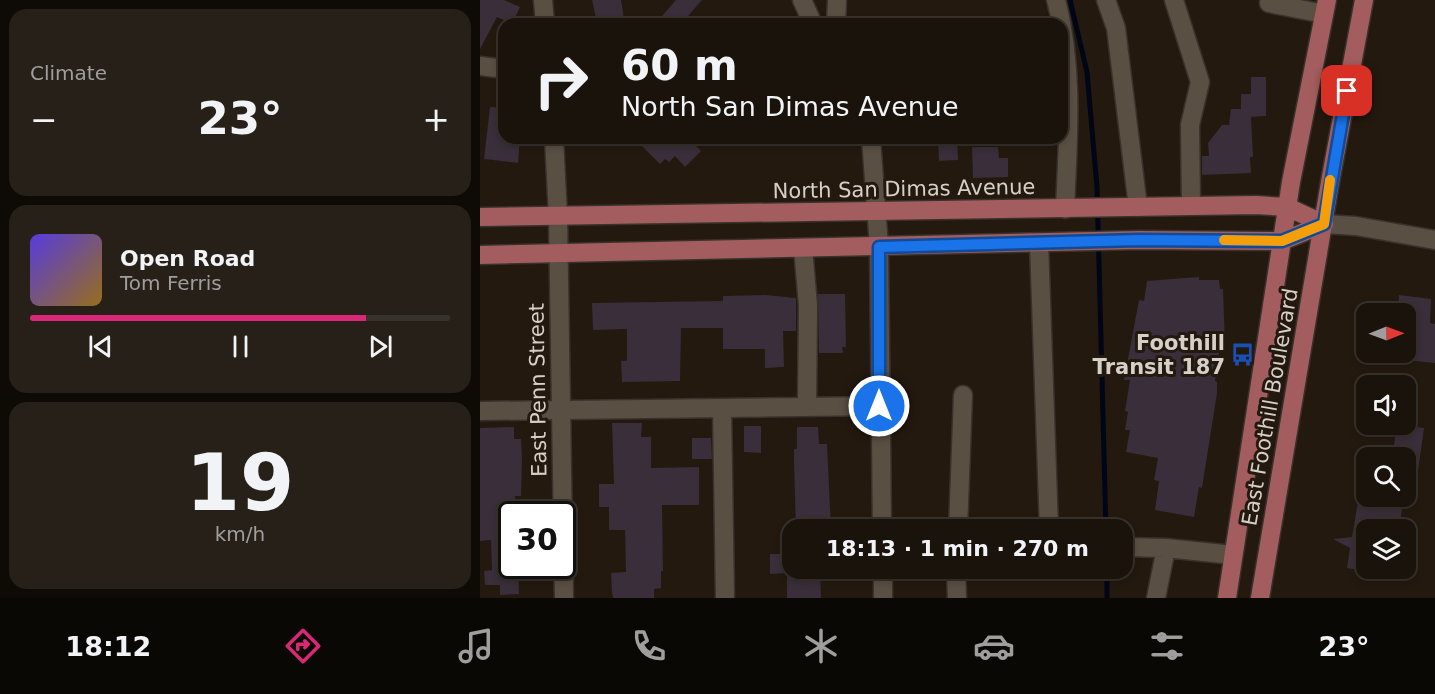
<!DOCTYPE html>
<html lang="en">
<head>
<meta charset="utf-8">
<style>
  :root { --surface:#1a130b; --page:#272019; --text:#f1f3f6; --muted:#9f9e9d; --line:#38322c; --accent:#db2777 }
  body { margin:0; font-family:"DejaVu Sans",sans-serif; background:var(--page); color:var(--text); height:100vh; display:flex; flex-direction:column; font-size:22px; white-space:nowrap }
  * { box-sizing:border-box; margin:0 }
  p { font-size:20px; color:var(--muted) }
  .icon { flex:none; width:33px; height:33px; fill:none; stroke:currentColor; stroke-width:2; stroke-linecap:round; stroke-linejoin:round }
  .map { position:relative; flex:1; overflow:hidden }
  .details { display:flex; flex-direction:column; gap:9px; padding:9px; background:#0e0a06; width:480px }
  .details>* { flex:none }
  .hud { position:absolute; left:18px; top:18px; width:570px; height:126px; border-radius:18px; box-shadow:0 3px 9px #0003,0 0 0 2px var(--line); background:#1a130b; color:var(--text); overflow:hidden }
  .needle { width:39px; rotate:89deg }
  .tools { position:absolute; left:876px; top:303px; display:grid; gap:12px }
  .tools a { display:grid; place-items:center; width:60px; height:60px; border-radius:12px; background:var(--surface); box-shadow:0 3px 9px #0003,0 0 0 2px var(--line); font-size:30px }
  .speed { position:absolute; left:18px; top:501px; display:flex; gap:12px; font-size:30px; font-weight:700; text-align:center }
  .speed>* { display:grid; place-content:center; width:78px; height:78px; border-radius:50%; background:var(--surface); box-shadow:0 3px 9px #0003,0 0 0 2px var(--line); line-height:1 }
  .speed .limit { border:3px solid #111; border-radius:9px; background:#fff; color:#111 }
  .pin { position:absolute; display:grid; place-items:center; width:51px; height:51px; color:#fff; margin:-26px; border-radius:12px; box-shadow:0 3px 9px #0006 }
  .me { position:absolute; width:66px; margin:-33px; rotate:0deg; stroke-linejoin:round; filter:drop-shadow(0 0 4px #0008) }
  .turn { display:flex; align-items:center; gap:21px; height:126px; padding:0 24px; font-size:27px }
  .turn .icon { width:78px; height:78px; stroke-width:2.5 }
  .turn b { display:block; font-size:42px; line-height:51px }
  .big { font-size:45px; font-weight:800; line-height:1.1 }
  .details .widget { flex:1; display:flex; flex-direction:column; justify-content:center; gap:9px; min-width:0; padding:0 21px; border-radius:18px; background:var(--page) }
  .details .dial { align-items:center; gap:0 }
  .dial b { font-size:78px; line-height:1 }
  .song { display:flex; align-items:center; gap:18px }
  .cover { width:72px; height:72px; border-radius:9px; background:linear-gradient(135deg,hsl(250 70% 55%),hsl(40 70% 35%)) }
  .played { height:6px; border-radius:3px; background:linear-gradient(90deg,var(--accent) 80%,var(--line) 80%) }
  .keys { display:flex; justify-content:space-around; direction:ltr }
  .heat { display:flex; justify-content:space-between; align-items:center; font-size:33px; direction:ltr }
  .trip { position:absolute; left:302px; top:519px; width:351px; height:60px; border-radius:18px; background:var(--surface); box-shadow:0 3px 9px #0003,0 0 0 2px var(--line); font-weight:800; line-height:60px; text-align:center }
  .menu { display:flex; height:96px; justify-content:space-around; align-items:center; background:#0a0804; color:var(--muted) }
  .menu .icon { width:42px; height:42px }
  .menu .on { color:var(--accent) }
  .menu b { font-size:27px; color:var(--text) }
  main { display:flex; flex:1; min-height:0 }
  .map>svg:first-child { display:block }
</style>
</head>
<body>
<main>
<section class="details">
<div class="widget"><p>Climate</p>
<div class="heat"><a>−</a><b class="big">23°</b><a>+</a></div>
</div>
<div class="widget">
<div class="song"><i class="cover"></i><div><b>Open Road</b><p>Tom Ferris</p></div></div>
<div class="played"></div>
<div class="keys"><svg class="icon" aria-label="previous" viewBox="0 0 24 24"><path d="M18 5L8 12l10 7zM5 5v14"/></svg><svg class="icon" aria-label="pause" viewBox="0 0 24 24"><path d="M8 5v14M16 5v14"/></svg><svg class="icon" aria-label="next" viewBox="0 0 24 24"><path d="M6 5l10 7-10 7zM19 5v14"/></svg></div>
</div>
<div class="widget dial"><b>19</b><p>km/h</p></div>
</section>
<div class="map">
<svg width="955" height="598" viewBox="0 0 955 598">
  <rect width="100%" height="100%" fill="#23190f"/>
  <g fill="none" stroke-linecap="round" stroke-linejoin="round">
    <!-- stream -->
    <path stroke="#000615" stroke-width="5" d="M590,0L607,72L617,187L626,530
      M627,568V598"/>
  </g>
  <!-- building -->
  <path fill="#392e39" d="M0,0H24L40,7L32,24L17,17L0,49Z
    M112,0H141L144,19L117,23Z
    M196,0H222L201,24H175Z
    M771,77H786V116L771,117L773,157H770L771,173L722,175V156H729L728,143L742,125H749L751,109H761V94H771Z
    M10,107L24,108V138H40L38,163L4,159Z
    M154,138H208L221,151L205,167L195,156L189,162L185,159L180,164Z
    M458,138H477L478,160L459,161Z
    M492,147H518L519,158H528V177L493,178Z
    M719,277V280H739L740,289H743L745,346H740L735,381L737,382V393L722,488L719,487L714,517L675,510L679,481L674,480L678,458L646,452L650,430H645L648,412L645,411L650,380H644L659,300L664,301L667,281Z
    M338,294H365L366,347H362L363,353H339Z
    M285,295L316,298V331H303L304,367L285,368V349H243V328H201L200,381L142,382L141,361H147V329L113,330L112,303L243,301V296Z
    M919,295L951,299L950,323L955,324V363L926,360V314H918Z
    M132,423H162L161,437H171V468L219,467V505H182L183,571H181V588L174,589V598H133L132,592L131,573L146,572L145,530H129V507H119V484H134Z
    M917,424L944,428L935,493L926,492V458H912Z
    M264,426H281V453L264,452Z
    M34,427V439H41L42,459L41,496H35V507H32V566H38L39,594L20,595V585H5L4,571L12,570L11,540L0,541V428Z
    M317,427H338L339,444H347L351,530H316L314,460V449H317Z
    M212,438H231L232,459H212Z
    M879,496H924L919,530H886V571L867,568L870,548L853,539L872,537Z
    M290,554H312V568H340L341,598H307V573L290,574Z"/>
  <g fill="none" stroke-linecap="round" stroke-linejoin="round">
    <defs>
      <path id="minor" d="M63,0L65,24
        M322,0L333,24
        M576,0C594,68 588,139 585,209
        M626,0L636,28L658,207
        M694,0L720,82L710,125L711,205
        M790,0L789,3L844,14
        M356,24L357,0
        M0,66L24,69
        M74,138L78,217L84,598
        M391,138L399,247L402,530
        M844,224L876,226L955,240
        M559,243L569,530
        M323,248L328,305L327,407
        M242,408L245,598
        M0,411L399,406
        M478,530L483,395
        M642,547L686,548L753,555
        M403,568V598
        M476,568L477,598
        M676,598L686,548"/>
      <path id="major" d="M0,217L776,205L807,207L844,224
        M0,255L659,240L802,241L844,224
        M747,598L811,182L847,0
        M780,598L850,182L884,0"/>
    </defs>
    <!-- minor casing -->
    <use href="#minor" stroke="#39322c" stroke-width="21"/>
    <!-- major casing -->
    <use href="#major" stroke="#39322c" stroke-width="21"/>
    <!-- minor -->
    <use href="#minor" stroke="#5a4f43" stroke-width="18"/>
    <!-- major -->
    <use href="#major" stroke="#a35d5e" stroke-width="18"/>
  </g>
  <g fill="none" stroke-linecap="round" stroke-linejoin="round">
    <defs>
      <path id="route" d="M399,406V247L659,240L802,241L844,224L867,91"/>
    </defs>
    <!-- route casing -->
    <use href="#route" stroke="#114b97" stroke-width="15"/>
    <!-- route -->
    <use href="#route" stroke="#1a73e8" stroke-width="10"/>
    <!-- slow -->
    <path stroke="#f59e0b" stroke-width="10" d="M744,240L802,241L844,224L850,180"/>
  </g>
  <!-- icons -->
  <defs>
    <symbol id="bus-bare" viewBox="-9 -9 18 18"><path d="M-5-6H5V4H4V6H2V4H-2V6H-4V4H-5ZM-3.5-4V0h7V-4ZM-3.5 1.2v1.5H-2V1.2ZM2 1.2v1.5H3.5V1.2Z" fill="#1a4fb4" stroke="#23190f" stroke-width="2.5" paint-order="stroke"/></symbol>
  </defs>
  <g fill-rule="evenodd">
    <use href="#bus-bare" x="746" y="338" width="33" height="33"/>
  </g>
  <g text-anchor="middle" stroke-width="6" stroke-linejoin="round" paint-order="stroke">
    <!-- street labels -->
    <g font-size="21" fill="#d7d0c9" stroke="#23190f">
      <text transform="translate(424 189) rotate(-1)" y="7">North San Dimas Avenue</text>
      <text transform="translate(58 390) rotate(-91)" y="7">East Penn Street</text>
      <text transform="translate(790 407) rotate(-80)" y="7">East Foothill Boulevard</text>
    </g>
    <!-- poi labels -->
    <g font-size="21" font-weight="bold" fill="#d7d0c9" stroke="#23190f" text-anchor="end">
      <text x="745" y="350">Foothill<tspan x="745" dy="24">Transit 187</tspan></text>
    </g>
  </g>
</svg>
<div class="tools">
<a><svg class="needle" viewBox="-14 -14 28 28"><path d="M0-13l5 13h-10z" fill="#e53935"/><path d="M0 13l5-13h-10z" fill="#9f9e9d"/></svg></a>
<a><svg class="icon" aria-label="sound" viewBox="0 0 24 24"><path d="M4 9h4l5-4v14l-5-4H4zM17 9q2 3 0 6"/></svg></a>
<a><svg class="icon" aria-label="search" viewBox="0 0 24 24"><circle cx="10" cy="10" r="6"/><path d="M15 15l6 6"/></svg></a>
<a><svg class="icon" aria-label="layers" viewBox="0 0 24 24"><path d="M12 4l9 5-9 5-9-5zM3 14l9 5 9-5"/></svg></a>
</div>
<div class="speed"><div class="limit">30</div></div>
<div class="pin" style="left:867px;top:91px;background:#d93025"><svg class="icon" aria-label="arrive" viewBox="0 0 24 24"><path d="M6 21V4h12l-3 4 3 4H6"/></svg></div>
<svg class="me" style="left:399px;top:406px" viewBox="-20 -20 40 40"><circle r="17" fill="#1a73e8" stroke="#fff" stroke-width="3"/><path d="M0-11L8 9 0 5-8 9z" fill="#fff"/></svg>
<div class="trip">18:13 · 1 min · 270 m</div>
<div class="hud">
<div class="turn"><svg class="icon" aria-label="right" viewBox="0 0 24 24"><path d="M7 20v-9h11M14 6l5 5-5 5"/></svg><div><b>60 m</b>North San Dimas Avenue</div></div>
</div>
</div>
</main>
<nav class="menu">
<b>18:12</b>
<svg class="icon on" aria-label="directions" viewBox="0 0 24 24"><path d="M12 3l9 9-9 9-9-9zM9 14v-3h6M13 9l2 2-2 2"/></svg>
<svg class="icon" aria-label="music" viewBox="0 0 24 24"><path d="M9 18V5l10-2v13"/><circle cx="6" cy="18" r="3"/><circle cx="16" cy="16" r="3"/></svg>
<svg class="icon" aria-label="phone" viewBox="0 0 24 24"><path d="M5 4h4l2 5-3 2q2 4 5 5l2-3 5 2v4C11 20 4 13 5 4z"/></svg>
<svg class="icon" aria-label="climate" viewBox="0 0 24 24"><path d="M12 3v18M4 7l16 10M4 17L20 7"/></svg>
<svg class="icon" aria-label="car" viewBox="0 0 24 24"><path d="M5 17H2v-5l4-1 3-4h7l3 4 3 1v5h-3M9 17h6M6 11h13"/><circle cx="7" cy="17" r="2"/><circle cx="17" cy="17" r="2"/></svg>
<svg class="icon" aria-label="filters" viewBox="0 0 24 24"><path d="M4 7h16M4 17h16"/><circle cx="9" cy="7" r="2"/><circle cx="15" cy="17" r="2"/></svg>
<b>23°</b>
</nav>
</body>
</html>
